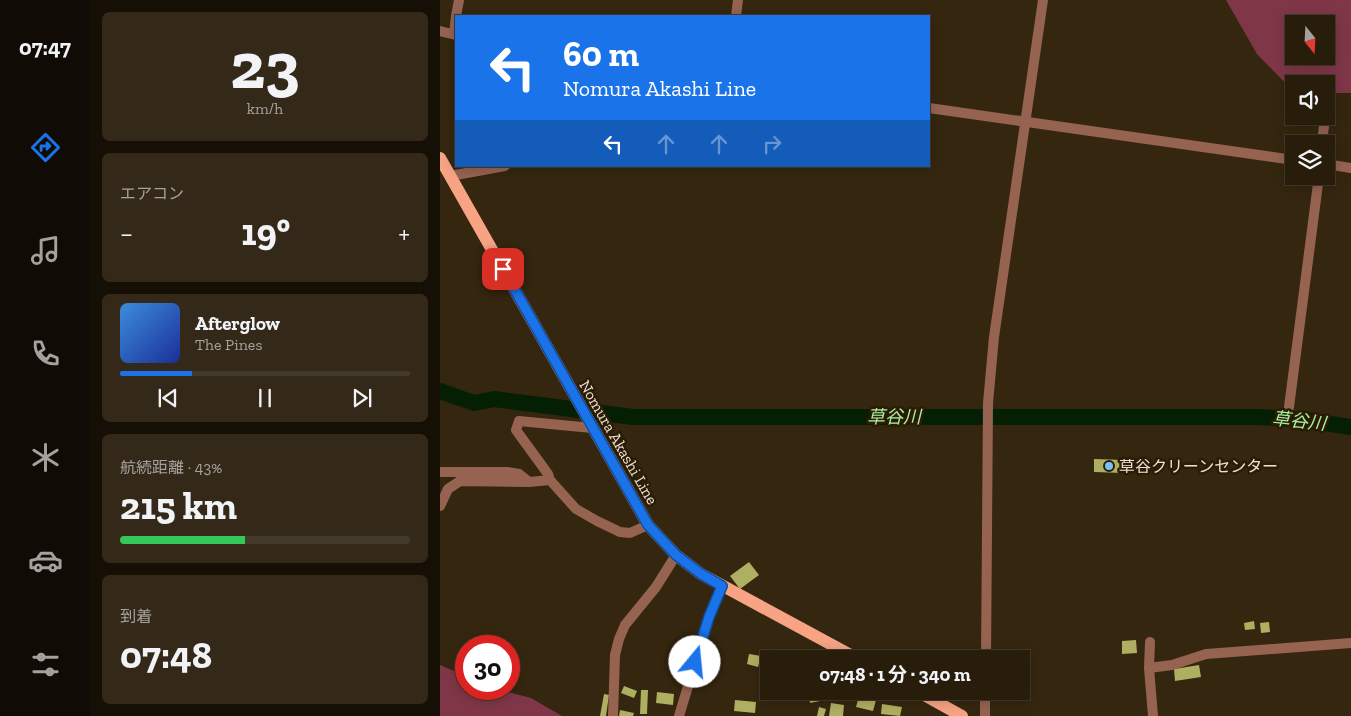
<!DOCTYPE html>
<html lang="ja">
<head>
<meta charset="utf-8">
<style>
  :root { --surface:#281c0b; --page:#342919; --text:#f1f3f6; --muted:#a5a19d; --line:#443a2c; --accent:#1a73e8 }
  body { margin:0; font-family:"Zilla Slab","Noto Sans JP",serif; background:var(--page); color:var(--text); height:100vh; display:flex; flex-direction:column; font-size:19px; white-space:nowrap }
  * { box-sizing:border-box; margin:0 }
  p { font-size:16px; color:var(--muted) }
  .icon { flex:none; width:28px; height:28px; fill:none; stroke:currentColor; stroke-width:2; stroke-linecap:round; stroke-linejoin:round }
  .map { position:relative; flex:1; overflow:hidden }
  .panel { display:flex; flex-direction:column; gap:12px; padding:12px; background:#160f06; width:350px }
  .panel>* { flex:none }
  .guide { position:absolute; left:15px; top:15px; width:475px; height:152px; border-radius:0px; box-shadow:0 2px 12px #0003,0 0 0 1px var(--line); background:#1a73e8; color:#fff; overflow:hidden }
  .needle { width:32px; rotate:162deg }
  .tools { position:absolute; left:845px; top:15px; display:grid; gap:10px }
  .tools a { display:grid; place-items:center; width:50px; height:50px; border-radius:0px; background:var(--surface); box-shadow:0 2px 12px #0003,0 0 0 1px var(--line); font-size:25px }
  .speed { position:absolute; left:15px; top:635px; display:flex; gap:10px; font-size:25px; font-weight:700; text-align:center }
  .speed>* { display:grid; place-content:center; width:65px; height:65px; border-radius:50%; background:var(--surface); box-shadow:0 2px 12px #0003,0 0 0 1px var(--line); line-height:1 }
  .speed .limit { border:8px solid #d22; background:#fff; color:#111 }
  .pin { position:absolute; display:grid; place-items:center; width:42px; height:42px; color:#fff; margin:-21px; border-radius:10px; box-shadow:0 2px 8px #0006 }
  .me { position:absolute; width:55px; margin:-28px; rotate:17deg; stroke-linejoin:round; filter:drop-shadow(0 0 4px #0008) }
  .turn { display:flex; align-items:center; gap:18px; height:105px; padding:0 25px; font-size:22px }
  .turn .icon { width:65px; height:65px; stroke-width:2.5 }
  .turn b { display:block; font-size:35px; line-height:42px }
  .lanes { display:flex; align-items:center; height:48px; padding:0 25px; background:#0003; justify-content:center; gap:25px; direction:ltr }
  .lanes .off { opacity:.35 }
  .big { font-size:38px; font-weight:700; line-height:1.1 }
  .panel .tile { flex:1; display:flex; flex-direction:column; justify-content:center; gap:8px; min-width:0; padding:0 18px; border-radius:8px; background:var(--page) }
  .panel .dial { align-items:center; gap:0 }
  .dial b { font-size:65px; line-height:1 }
  .song { display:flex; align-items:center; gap:15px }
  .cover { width:60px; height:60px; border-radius:8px; background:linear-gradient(135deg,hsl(210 70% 55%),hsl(230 70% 35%)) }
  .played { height:5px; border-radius:2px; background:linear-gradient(90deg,var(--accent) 25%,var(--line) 25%) }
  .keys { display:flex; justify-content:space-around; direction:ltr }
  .heat { display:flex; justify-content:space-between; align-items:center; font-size:28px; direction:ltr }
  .charge { height:8px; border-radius:4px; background:linear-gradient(90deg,#34c759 43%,var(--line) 0) }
  .trip { position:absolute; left:320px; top:650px; width:270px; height:50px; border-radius:0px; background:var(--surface); box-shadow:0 2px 12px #0003,0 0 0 1px var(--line); font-weight:700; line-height:50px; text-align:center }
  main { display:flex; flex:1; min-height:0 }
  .dock { display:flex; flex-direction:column; width:90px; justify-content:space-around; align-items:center; background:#100b04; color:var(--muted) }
  .dock .icon { width:35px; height:35px }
  .dock .active { color:var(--accent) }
  .dock b { font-size:22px; color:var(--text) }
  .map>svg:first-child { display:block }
</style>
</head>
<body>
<main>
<nav class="dock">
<b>07:47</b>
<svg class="icon active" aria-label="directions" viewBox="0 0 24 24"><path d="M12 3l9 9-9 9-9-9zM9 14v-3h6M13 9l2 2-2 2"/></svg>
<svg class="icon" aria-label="music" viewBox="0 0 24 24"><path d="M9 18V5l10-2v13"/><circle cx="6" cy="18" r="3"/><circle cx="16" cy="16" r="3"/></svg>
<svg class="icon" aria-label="phone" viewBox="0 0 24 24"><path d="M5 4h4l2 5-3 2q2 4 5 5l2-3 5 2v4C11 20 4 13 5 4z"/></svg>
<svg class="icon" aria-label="climate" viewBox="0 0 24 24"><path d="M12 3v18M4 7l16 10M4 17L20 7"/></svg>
<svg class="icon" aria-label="car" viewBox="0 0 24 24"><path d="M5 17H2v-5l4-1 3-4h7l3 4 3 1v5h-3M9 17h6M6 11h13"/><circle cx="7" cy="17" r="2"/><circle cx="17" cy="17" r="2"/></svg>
<svg class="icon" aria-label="filters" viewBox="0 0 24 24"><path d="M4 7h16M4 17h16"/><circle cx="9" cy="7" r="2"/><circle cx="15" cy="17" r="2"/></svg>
</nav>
<section class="panel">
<div class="tile dial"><b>23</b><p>km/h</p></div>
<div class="tile"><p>エアコン</p>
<div class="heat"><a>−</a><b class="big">19°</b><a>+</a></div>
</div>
<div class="tile">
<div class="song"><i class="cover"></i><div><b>Afterglow</b><p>The Pines</p></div></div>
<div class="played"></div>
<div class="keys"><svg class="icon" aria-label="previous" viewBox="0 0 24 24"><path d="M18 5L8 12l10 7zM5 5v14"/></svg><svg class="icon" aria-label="pause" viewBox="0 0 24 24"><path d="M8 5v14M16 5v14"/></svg><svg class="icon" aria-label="next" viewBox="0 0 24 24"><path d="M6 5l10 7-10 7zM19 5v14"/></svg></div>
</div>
<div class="tile"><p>航続距離 · 43%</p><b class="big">215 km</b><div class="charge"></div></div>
<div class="tile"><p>到着</p><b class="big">07:48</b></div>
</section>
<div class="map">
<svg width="911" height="716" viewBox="0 0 911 716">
  <rect width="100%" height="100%" fill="#35260f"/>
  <!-- forest -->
  <path fill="#7f3748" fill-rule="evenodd" d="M786,0H911V93H886V84H854V92L817,54ZM854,24H886V56H854Z
    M0,665L26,676V689H57L91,698L122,716H0Z"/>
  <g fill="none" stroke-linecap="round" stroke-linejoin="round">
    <!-- river -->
    <path stroke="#051f04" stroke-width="16" d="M0,391L34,403L54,399L193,417H819L866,420L911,427"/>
  </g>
  <!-- building -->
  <path fill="#afaf61" d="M654,459L684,460L683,473L654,472Z
    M309,562L319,575L300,589L290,576Z
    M814,621L815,629L805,630L804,623Z
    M829,622L830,632L821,633L820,623Z
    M696,640L697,653L682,654V641Z
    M239,643L258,647L255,661L242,659L243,654L237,653Z
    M387,652V659H366V653Z
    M309,654L321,656L318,667L307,664Z
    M327,654L333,655V659H329V673L324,672Z
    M759,665L761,677L735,681L734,669Z
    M184,686L197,691L194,698L181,693Z
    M201,690H208L207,714H200Z
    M503,691H519L518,700L502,698Z
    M217,692L234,694L233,705L216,703Z
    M379,693L380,701L370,703L369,694Z
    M164,694L169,695L166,716H160Z
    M419,696L436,700L433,711L416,707Z
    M295,700L316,702L315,713L294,711Z
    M391,703L404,705L403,716H389Z
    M442,704L462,707L460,716L441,714Z
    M379,707L386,709L384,716H377Z
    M180,710L194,713L193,716H179Z"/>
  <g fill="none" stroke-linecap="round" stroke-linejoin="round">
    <!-- minor -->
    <path stroke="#966351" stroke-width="10" d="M16,16L19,0
      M296,16L298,0
      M0,31L16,35
      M14,34L16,16
      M886,105L888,87
      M489,108L854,160
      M882,144L885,116
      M886,164L911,168
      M10,176L65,166
      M849,407L879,176
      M0,472H67L79,474L89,482
      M110,480L108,474L76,430L79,421L152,428
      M0,506L8,489L20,481L89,482L110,480L136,509L157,521L180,532L190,533L208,525
      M546,659L548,403L554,337L603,0
      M709,668L710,642
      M173,716L175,655L179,639L185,625L216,587L236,555
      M239,716L269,617L282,586
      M545,716V691
      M713,716L709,668L732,665L766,654L911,643"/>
    <!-- major -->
    <path stroke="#f7a384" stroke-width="12" d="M0,158L208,525L236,555L261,574L418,659
      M477,691L522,716"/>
  </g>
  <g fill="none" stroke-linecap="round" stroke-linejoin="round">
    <defs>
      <path id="route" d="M63,269L208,525L236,555L261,574L282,586L269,617L255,662"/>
    </defs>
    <!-- route casing -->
    <use href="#route" stroke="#114b97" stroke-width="12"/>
    <!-- route -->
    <use href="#route" stroke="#1a73e8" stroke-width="9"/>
  </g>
  <!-- markers -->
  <circle fill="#79bff8" stroke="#2b1c05" stroke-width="2" cx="669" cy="466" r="5"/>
  <g text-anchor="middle" stroke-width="5" stroke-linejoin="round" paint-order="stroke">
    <!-- street labels -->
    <g font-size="16" fill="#ece1d4" stroke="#2b1c05">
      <text transform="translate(179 442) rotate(60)" y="6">Nomura Akashi Line</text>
    </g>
    <!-- poi labels -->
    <g font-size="16" fill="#ece1d4" stroke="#2b1c05" text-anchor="start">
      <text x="679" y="472">草谷クリーンセンター</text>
    </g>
    <!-- water labels -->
    <g font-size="18" font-style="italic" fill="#a7f2a1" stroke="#2b1c05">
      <text x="454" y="423">草谷川</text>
      <text transform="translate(859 421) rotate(6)" y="6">草谷川</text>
    </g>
  </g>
</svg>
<div class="tools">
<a><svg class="needle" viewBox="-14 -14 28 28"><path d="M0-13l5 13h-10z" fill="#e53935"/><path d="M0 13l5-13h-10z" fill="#a5a19d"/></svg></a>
<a><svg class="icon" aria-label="sound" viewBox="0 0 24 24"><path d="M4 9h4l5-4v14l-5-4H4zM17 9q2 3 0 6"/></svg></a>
<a><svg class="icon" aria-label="layers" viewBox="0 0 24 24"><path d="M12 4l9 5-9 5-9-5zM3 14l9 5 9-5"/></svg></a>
</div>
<div class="speed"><div class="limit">30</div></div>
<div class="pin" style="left:63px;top:269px;background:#d93025"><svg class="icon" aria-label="arrive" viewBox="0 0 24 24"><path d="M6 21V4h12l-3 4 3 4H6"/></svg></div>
<svg class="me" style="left:255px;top:662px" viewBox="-20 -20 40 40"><circle r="19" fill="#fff"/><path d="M0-13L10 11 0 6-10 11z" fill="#1a73e8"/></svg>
<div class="trip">07:48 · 1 分 · 340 m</div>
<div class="guide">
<div class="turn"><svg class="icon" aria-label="left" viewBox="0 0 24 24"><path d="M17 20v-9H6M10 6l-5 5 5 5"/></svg><div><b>60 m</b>Nomura Akashi Line</div></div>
<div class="lanes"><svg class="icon" aria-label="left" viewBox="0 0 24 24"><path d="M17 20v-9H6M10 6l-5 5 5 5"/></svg><svg class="icon off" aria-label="ahead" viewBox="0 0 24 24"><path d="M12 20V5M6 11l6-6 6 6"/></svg><svg class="icon off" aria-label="ahead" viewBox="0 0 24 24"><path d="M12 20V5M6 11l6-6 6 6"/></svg><svg class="icon off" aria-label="right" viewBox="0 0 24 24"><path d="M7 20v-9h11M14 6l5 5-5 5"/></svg></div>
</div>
</div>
</main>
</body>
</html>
